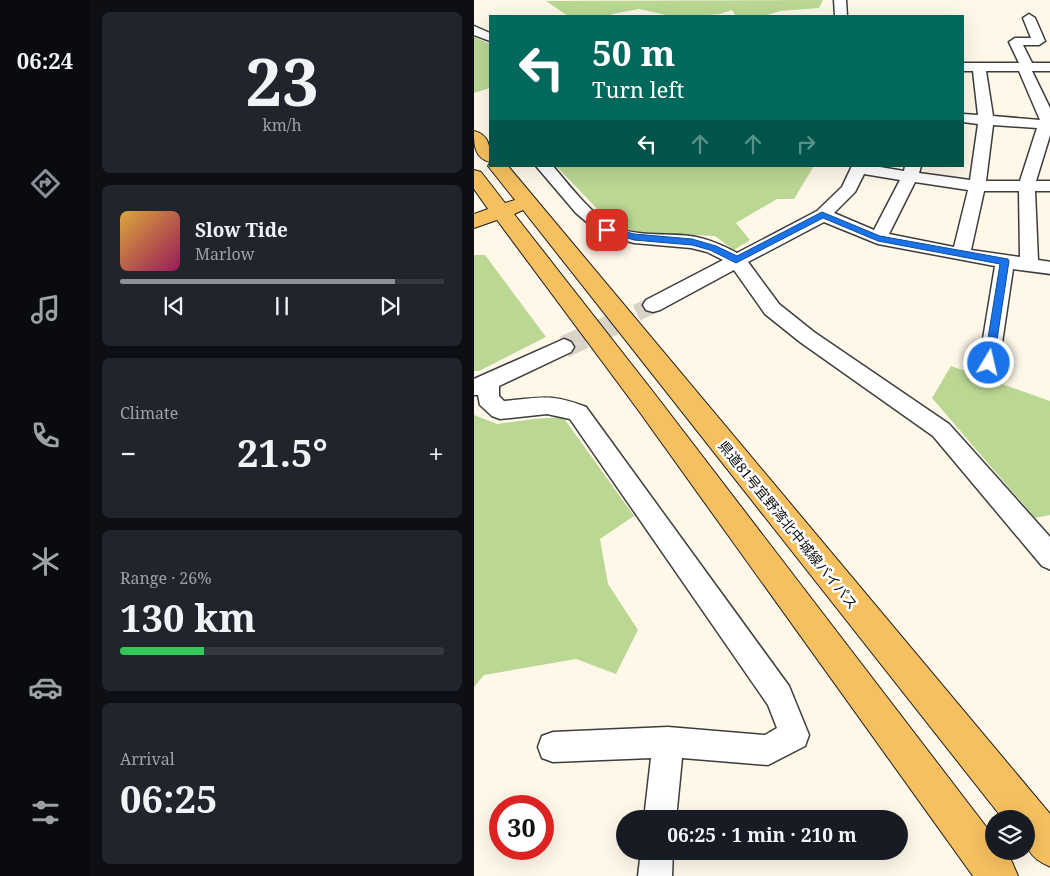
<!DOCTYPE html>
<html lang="en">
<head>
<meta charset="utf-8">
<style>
  :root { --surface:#171b24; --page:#20242c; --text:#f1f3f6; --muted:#9ea1a6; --line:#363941; --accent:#8c9099 }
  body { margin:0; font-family:"Noto Serif","Noto Sans JP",serif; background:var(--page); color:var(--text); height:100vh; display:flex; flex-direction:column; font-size:19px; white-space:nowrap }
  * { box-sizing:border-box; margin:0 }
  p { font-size:16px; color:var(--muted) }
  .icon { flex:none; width:28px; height:28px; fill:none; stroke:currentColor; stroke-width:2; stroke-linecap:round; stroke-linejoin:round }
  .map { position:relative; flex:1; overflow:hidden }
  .sheet { display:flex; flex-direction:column; gap:12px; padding:12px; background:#0d0f14; width:384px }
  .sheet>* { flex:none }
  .hud { position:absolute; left:15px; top:15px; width:475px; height:152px; border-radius:0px; box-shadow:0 5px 20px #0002; background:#00695c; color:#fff; overflow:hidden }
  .controls { position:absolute; left:511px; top:810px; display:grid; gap:10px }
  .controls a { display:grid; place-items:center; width:50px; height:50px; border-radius:50%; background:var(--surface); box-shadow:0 5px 20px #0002; font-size:25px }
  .speed { position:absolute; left:15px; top:795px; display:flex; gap:10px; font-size:25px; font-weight:700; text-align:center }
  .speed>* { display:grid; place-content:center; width:65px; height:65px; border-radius:50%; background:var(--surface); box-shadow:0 5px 20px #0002; line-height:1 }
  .speed .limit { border:8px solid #d22; background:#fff; color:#111 }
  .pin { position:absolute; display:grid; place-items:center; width:42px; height:42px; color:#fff; margin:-21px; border-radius:10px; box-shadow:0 2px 8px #0006 }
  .me { position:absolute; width:55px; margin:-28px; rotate:9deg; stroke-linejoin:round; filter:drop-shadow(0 0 4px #0008) }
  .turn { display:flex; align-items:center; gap:18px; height:105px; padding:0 20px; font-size:22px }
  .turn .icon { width:65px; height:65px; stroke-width:2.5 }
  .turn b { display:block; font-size:35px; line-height:42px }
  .lanes { display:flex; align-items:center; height:48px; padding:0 20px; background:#0003; justify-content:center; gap:25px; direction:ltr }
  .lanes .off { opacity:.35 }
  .big { font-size:38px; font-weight:700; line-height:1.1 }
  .sheet .widget { flex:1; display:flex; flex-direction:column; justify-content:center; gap:8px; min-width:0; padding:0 18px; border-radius:8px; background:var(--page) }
  .sheet .dial { align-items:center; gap:0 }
  .dial b { font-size:65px; line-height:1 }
  .song { display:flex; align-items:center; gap:15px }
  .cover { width:60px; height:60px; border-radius:8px; background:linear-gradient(135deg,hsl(40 70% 55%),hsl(330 70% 35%)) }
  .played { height:5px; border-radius:2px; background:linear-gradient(90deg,var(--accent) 85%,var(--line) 85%) }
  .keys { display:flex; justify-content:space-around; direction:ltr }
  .heat { display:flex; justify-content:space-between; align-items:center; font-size:28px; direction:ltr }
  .charge { height:8px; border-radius:4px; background:linear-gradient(90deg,#34c759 26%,var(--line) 0) }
  .trip { position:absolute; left:142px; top:810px; width:292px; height:50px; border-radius:25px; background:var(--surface); box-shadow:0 5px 20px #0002; font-weight:700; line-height:50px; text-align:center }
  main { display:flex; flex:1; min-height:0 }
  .dock { display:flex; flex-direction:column; width:90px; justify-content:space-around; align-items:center; background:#090b0e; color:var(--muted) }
  .dock .icon { width:35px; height:35px }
  .dock .on { color:var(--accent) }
  .dock b { font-size:22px; color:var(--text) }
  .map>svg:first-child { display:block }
</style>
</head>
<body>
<main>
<nav class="dock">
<b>06:24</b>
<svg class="icon on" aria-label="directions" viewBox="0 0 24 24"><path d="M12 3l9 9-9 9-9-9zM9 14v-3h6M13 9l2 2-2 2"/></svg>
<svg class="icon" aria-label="music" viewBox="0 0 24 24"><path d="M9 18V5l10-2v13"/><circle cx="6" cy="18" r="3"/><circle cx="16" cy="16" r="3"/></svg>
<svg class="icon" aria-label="phone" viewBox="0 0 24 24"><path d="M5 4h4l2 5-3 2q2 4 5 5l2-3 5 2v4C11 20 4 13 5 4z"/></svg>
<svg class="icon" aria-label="climate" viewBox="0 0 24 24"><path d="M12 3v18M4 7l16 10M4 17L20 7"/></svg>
<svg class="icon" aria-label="car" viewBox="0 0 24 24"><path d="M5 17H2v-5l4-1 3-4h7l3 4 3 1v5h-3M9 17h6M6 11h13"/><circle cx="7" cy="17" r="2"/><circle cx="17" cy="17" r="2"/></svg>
<svg class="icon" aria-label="filters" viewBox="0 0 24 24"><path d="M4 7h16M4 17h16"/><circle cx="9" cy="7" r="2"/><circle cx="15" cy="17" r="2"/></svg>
</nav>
<section class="sheet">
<div class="widget dial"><b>23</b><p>km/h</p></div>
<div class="widget">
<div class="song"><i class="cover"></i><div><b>Slow Tide</b><p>Marlow</p></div></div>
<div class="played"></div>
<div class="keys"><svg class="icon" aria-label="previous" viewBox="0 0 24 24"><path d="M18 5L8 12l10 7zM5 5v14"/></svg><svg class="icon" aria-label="pause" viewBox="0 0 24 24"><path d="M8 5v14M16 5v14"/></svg><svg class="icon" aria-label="next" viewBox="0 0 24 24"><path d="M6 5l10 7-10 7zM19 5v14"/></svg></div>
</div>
<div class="widget"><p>Climate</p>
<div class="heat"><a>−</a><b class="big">21.5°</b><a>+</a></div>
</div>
<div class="widget"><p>Range · 26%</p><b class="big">130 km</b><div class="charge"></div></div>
<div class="widget"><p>Arrival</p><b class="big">06:25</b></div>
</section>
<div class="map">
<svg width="577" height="876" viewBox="0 0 577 876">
  <rect width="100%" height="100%" fill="#fff7e8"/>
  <!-- forest -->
  <path fill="#bad793" d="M349,0L345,8L306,11L290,16H262L258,10L246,14L223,16L192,15L165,9L138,14L136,16H94L72,1Z
    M0,37L16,44V88L0,93Z
    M82,166H340L320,199H303L262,223L276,240L260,250L241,236L160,232L132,218Z
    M0,255H11L72,337L5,371H0Z
    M477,366L576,401V515L561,518L458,398Z
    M0,415L23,424L60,419L89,417L160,516L126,539L134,584L164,630L142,674L102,659L10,675L0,687Z"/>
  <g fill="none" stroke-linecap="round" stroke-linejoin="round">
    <!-- minor-tunnel-far1 -->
    <path stroke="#dad3c7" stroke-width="17" stroke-dasharray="17 9" stroke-linecap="butt" d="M139,324L179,305"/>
    <!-- minor-tunnel -->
    <path stroke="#dad3c7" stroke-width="22" stroke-dasharray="22 11" stroke-linecap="butt" d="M90,347L142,323"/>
    <defs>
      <path id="minor" d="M360,0H372L373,16H361Z
        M555,14L561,18L571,41L565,45H549L558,63H577V71H558L577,110V132L562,181H577V191H561L564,260L577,262V274L539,269L525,363L522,369L515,371L508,369L505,363L521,266L404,244L350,222L274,262L305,304L340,332L475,424L577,538V570L568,566L459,436L326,342L291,314L260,270L186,310L179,312L172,310L169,305L172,300L249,260L233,252L217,248L160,243L127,234L102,213L62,166H79C93,183 120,217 139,226C161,237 192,233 216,236C233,238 248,245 263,253L343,211L368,187L378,166H400L430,171L431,166H447L445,173L496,180L504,124L489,122V114L504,115L499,71H489V63H545L535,42L541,38H557L549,18ZM512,71H545L566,120L519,116ZM519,125L563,128L546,181H512ZM390,174L426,180L400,230L360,213L381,192ZM441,182L494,190L480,247L415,234ZM510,191H545L546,257L497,250Z
        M0,26L16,33V41L0,35Z
        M90,339L97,342L100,347L97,352L25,386V396L30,401C67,398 76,393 112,407L315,686L335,735L331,746L294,765L208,758L202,819H170L177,758L79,762L68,758L64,747L68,736L79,732L194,727L291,735L303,728L294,705L96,419L73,414L26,419L18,416L6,405L4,395H0V379Z
        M167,851H199L198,876H164Z"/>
      <path id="primary" d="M0,131C16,135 16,147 16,162C0,158 0,144 0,131Z
        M16,163V166H34L577,815V867C550,856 552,845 552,819H529L49,210L40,214L180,393L520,837V851H531L538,862L544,876H499L162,407L23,220L0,228V214L14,209L0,189V170L7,172L31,203L41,200L14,166Z"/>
    </defs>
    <!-- minor casing -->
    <use href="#minor" stroke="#3d3d3d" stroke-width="3"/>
    <!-- primary casing -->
    <use href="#primary" stroke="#1b1b1b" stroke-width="2"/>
    <!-- minor -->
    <use href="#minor" fill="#fff" fill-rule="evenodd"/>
    <!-- primary -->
    <use href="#primary" fill="#f6c060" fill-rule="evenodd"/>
  </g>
  <!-- route -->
  <path fill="#1a73e8" stroke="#114b97" d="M348,212L406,236L534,259L535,261L519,366L515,367L510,363L526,264L404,241L349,218L262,263L236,250L218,245L160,240L129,230L133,227L160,234L218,239L242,246L263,256Z"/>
  <g text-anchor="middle" stroke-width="5" stroke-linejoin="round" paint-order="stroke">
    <!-- street labels -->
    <g font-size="14" fill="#0a0a0a" stroke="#fff">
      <text transform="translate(314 525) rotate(51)" y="5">県道81号宜野湾北中城線バイパス</text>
    </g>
  </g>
</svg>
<div class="controls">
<a><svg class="icon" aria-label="layers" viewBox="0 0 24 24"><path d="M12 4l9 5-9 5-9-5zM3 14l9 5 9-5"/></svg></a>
</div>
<div class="speed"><div class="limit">30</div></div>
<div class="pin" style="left:133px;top:230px;background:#d93025"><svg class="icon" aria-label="arrive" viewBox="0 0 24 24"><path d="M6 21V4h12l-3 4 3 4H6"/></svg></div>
<svg class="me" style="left:515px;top:363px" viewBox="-20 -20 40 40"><circle r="17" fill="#1a73e8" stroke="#fff" stroke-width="3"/><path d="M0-11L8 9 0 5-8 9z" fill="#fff"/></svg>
<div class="trip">06:25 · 1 min · 210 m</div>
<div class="hud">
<div class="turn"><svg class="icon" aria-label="left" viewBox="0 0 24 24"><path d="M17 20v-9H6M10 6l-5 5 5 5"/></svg><div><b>50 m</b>Turn left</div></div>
<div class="lanes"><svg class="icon" aria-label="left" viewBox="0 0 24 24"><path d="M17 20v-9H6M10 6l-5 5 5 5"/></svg><svg class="icon off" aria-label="ahead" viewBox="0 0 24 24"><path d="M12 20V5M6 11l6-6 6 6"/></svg><svg class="icon off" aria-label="ahead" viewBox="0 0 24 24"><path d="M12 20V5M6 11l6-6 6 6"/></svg><svg class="icon off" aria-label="right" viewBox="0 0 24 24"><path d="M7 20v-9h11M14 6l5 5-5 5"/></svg></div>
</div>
</div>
</main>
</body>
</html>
